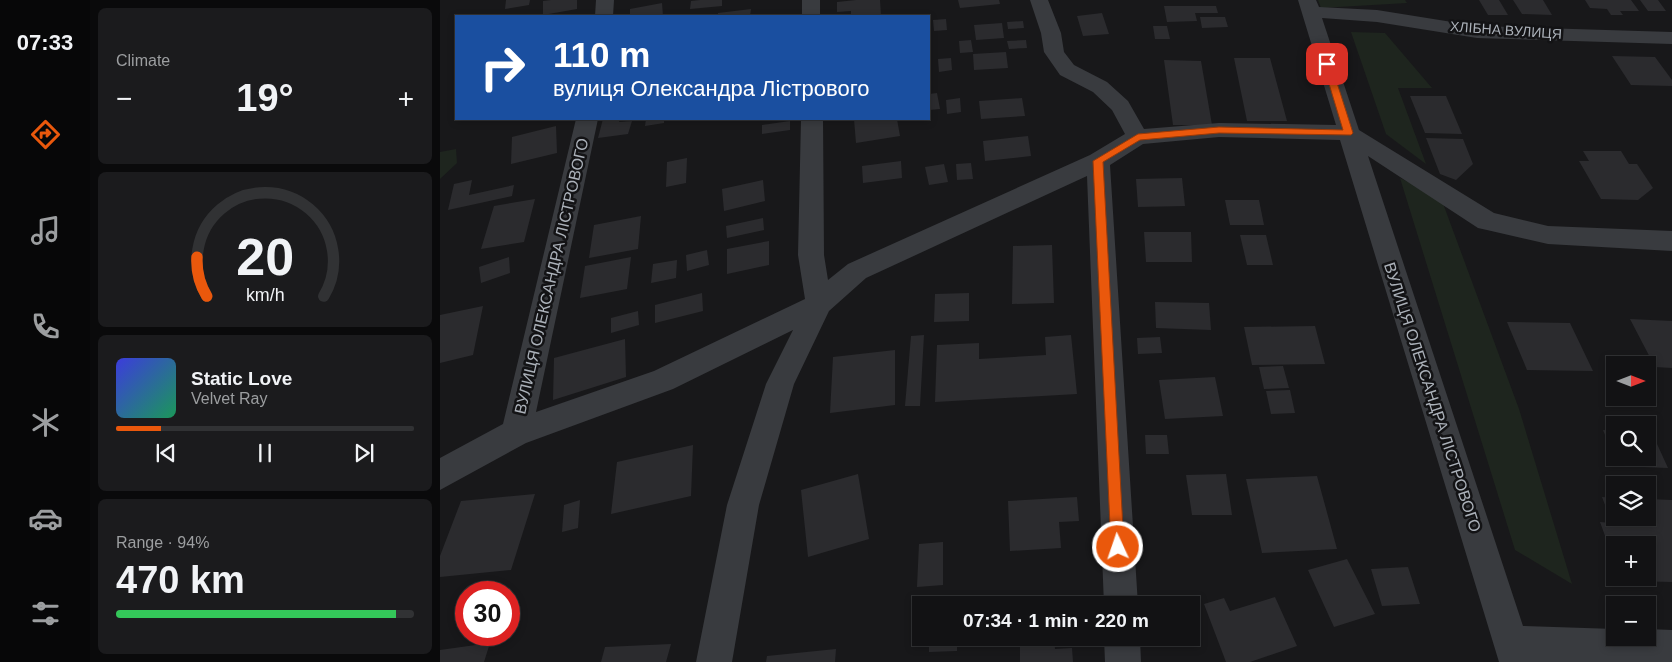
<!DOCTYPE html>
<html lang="en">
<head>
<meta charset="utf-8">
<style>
  :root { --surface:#121214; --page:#1b1b1d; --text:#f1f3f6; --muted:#9c9ea0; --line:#313234; --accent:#ea580c }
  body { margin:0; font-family:Helvetica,sans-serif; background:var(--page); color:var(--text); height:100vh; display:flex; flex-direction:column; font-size:19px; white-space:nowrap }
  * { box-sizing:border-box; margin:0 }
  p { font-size:16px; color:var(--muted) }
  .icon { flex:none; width:28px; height:28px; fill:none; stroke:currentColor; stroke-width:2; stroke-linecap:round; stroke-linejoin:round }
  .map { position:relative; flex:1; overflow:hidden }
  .sheet { display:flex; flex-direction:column; gap:8px; padding:8px; background:#0a0a0b; width:350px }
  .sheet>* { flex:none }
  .banner { position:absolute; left:15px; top:15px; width:475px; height:105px; border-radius:0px; box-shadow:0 2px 8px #0003,0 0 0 1px var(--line); background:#1a4fa0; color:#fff; overflow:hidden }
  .needle { width:32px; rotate:90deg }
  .controls { position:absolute; left:1166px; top:356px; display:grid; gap:10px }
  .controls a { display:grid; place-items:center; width:50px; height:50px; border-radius:0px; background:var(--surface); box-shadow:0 2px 8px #0003,0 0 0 1px var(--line); font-size:25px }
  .speed { position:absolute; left:15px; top:581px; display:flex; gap:10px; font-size:25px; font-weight:700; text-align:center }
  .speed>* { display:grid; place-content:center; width:65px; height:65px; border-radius:50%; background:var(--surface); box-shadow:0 2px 8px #0003,0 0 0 1px var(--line); line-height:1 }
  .speed .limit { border:8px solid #d22; background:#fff; color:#111 }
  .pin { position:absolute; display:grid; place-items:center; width:42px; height:42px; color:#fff; margin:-21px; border-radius:10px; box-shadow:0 2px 8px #0006 }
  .me { position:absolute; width:55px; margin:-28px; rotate:357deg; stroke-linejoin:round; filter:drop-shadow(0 0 4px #0008) }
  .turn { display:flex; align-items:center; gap:18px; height:105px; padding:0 15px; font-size:22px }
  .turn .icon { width:65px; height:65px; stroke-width:2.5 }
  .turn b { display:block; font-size:35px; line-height:42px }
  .big { font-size:38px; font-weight:800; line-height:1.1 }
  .sheet .card { flex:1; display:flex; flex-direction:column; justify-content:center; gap:8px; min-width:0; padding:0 18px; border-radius:8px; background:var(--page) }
  .sheet .dial { align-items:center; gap:0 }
  .dial svg { height:130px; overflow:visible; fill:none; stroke:var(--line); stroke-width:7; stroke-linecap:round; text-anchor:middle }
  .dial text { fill:var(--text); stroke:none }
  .song { display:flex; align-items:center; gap:15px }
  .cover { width:60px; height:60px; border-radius:8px; background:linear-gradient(135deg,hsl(240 70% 55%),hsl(150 70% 35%)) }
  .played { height:5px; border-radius:2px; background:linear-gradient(90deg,var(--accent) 15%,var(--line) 15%) }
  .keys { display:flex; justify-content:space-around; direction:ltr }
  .heat { display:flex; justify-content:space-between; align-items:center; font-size:28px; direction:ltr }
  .charge { height:8px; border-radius:4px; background:linear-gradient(90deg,#34c759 94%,var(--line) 0) }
  .trip { position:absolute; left:472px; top:596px; width:288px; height:50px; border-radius:0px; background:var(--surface); box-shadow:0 2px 8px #0003,0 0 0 1px var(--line); font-weight:800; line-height:50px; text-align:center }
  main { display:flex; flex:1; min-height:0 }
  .menu { display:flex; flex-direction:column; width:90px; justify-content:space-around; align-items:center; background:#070708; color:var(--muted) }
  .menu .icon { width:35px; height:35px }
  .menu .active { color:var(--accent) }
  .menu b { font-size:22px; color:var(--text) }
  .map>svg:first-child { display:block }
</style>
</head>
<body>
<main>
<nav class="menu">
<b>07:33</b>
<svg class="icon active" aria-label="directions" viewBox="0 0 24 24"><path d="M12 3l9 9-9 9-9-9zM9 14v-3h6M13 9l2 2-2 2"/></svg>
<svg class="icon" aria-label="music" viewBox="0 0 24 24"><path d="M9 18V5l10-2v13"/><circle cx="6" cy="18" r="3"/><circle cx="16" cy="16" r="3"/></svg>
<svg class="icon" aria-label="phone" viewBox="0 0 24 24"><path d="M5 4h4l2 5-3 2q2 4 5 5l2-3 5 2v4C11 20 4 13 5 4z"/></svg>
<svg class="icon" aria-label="climate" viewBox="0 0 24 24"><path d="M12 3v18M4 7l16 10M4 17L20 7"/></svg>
<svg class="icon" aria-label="car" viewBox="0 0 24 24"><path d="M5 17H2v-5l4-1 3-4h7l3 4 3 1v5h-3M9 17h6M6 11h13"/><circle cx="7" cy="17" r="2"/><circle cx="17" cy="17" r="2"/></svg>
<svg class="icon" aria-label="filters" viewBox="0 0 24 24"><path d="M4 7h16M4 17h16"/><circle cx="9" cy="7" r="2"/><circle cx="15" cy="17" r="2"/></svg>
</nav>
<section class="sheet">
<div class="card"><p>Climate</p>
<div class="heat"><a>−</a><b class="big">19°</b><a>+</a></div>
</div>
<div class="card dial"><svg viewBox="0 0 100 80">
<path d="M14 69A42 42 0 1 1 86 69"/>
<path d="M14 69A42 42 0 0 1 8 45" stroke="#ea580c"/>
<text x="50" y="56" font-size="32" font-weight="700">20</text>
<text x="50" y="72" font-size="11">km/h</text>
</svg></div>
<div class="card">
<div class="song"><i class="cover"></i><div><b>Static Love</b><p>Velvet Ray</p></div></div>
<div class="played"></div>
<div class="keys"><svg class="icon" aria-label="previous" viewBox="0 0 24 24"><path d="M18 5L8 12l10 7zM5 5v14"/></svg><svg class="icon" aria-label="pause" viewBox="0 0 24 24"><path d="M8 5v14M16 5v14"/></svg><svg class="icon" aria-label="next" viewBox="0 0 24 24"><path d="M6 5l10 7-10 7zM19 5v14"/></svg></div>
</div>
<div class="card"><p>Range · 94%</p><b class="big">470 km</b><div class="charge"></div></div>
</section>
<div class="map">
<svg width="1232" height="662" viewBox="0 0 1232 662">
  <rect width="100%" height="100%" fill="#18181a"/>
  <!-- green -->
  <path fill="#1e251e" d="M878,0H965L967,3L881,8Z
    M911,32L945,33L992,88H958L986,164L946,134Z
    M16,149L17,163L0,179V152Z
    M960,178L1001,198L1079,409L1132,584L1075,550Z"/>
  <!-- building -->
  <path fill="#2b2b2e" d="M66,0H90L89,5L65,9Z
    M111,0H137V9L103,15V1Z
    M260,0H282V6L250,9L251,1Z
    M416,0H440L441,16H411V11L397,12V2Z
    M518,0H559L560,4L520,8Z
    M1039,0H1059L1068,15H1048Z
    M1073,0H1103L1112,15L1082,14Z
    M1145,0H1191L1199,11H1180L1183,15H1171L1167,9L1150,8Z
    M1200,0H1218L1226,11H1208Z
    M222,3L223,16H190V9Z
    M724,6H776L778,13H755L757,21L727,22Z
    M311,9L310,16H278V13Z
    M662,13L669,34L643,36L637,16Z
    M760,17H785L788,27L762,28Z
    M506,19L507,30L494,31L493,20Z
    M583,21L584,28L568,29L567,22Z
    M562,23L564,38L536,40L534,25Z
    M713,26H727L730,39H715Z
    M531,40L533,52L520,53L519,41Z
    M586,40L587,48L569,49L567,41Z
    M566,52L568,68L534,70L533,54Z
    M1172,56L1215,57L1232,80V86L1191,85Z
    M511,58L512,70L499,72L498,59Z
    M794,58H830L847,121H807Z
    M724,60L761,61L772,125H733Z
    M497,93L500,109L489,110V94Z
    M970,96H1006L1022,134L985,133Z
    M520,98L521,112L507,114L506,100Z
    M582,98L585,116L541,119L539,101Z
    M163,119H180L179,122L192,121L188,134L158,138Z
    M206,119H224V123L205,126Z
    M414,119H457L460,136L416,143Z
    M350,121V130L322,134V125Z
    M116,126L117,153L71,164L72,137Z
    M588,136L591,156L545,161L543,141Z
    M986,138L1023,139L1033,164L1016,180L1000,174Z
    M1143,151H1181L1189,164H1197L1213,188L1198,200L1161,199L1139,161H1149Z
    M247,158L246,183L226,187L227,162Z
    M461,161L462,178L423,183L422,166Z
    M531,163L533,179L517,180L516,164Z
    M504,164L508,182L489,185L485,167Z
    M742,178L745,206L698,207L696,179Z
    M32,180L29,195L74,185L72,196L8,210L14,184Z
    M323,180L325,201L284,211L282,189Z
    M95,199L84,242L41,249L54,206Z
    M785,200H819L824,225H790Z
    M201,216L198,249L149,258L154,225Z
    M323,218L324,230L287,238L286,226Z
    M704,232H751L752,262H706Z
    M800,235H826L833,265H807Z
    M329,241V265L287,274V249Z
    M612,245L614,303L572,304L573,246Z
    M267,250L269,265L247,271L246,255Z
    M69,257L70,273L41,283L39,267Z
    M191,257L187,289L140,298L145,266Z
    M237,260L236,278L211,283L213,264Z
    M262,293L263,311L215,323V305Z
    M529,293V321L494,322L495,294Z
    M715,302L769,303L771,330L716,328Z
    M43,306L33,355L0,363V315Z
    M198,311L199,325L171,333V318Z
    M1190,319L1232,321V368L1215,367Z
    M1067,322L1130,323L1153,371L1087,370Z
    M875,326L885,364L812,365L804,327Z
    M484,335L480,406H465L471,336Z
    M631,335L637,394L495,402L497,345L539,343V359L606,355L605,337Z
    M720,337L722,353L698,354L697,338Z
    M185,339L186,377L113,400L114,358Z
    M455,350V405L390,413L393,357Z
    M843,366L849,388L824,389L819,367Z
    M775,377L783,416L725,419L719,380Z
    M850,390L855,413L831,414L826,391Z
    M1163,430L1175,431V458H1208V433H1212L1228,468L1178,466Z
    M705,435H727L729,454H706Z
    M253,445L251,496L171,514L177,462Z
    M418,474L429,539L368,557L361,490Z
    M786,474L792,515H752L746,475Z
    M877,476L897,549L822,553L806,479Z
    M95,494L71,570L0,577V556L21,501Z
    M637,497L639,521L619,522L621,548L570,551L568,501Z
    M1162,497L1175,498V518H1208V499L1232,500V582L1193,581L1191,578H1208V545L1168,544L1160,522L1172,523Z
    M140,500L138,528L122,532L124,505Z
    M503,542V585L477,587L479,544Z
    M907,559L935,614L894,627L868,570Z
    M968,567L980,604L942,606L931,569Z
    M835,597L857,646L810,662H786L764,604L784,598L790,611Z
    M518,602V605H490V603Z
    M489,638H517V651L489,652Z
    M580,638H614L615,649L632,648L633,662H580Z
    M50,643L44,662H0V650Z
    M231,644L226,662H161L165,647Z
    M396,649L395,662H326L327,656Z"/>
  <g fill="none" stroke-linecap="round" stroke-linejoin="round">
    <!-- street -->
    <path fill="#393b3f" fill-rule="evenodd" d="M156,0H174L173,16H155Z
      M362,0H380V16H362Z
      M590,0H608L621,33L624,52L634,65L667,82L688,101L704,129L779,123L896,125L858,0H876L879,7L937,10L1037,26L1232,32V44L1037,38L937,22L882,18L919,130L1054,213L1108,226L1232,231V251L1108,244L1047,230L1038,228L928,156L1083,626L1175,629V638H1208V629L1232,630V662H1059L900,140L779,137L703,144L670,165L698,605H664L647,176L426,278L389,311L354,384L319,505L292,662H256L287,505L326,384L353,330L233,389L86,443L0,490V458L63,424L136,119H158L96,412L214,371L365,299L358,255L361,119H383L384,255L388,280L408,264L650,155L685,134L672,110L653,92L620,75L604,52L601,33Z
      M664,638H700L701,662H665Z"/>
  </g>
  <!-- route -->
  <path fill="#ea580c" stroke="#983908" d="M887,61L891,64L913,133L911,135L779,133L700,140L663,162L684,547L682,552L678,554L673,552L671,547L653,161L698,134L779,127L903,130L883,64Z"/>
  <g text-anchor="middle" stroke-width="5" stroke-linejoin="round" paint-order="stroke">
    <!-- far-street labels -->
    <g font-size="14" fill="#abb1b9" stroke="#131315">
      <text transform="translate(1066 30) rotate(4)" y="5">ХЛІБНА ВУЛИЦЯ</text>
    </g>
    <!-- street labels -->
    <g font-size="16" fill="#abb1b9" stroke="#131315">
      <text transform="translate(111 276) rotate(-77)" y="6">ВУЛИЦЯ ОЛЕКСАНДРА ЛІСТРОВОГО</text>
      <text transform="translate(993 397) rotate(72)" y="6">ВУЛИЦЯ ОЛЕКСАНДРА ЛІСТРОВОГО</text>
    </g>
  </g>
</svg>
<div class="controls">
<a><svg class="needle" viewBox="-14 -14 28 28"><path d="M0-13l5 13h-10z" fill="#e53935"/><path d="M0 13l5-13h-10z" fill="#9c9ea0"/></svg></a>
<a><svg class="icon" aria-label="search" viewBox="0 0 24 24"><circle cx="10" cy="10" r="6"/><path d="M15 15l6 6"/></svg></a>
<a><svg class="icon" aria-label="layers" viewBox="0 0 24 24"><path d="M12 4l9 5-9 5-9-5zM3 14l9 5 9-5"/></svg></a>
<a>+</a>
<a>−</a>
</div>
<div class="speed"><div class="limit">30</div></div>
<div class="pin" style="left:887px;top:64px;background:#d93025"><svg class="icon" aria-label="arrive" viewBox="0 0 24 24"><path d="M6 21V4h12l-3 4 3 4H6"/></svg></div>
<svg class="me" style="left:678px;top:547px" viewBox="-20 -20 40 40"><circle r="17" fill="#ea580c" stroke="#fff" stroke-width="3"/><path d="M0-11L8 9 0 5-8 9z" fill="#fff"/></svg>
<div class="trip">07:34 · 1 min · 220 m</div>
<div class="banner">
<div class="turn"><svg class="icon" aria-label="right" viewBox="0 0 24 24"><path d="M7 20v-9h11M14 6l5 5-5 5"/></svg><div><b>110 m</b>вулиця Олександра Лістрового</div></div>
</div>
</div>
</main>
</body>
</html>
